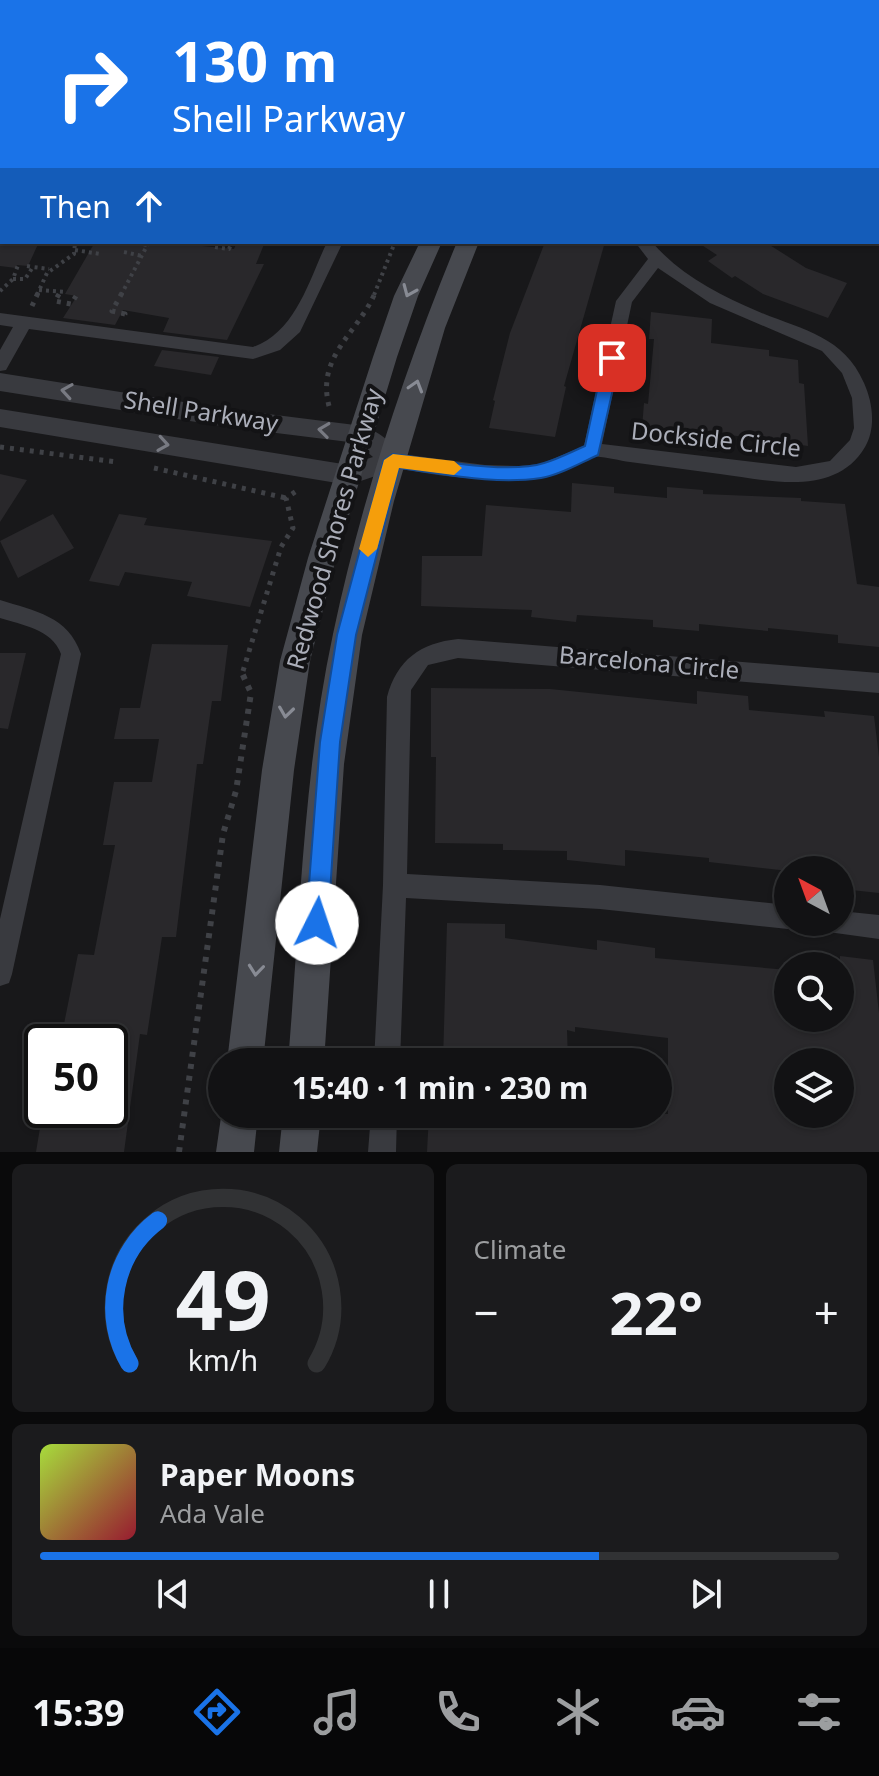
<!DOCTYPE html>
<html lang="en">
<head>
<meta charset="utf-8">
<style>
  :root { --surface:#121214; --page:#1b1b1d; --text:#f1f3f6; --muted:#9c9ea0; --line:#313234; --accent:#1a73e8 }
  body { margin:0; font-family:"Noto Sans",sans-serif; background:var(--page); color:var(--text); height:100vh; display:flex; flex-direction:column; font-size:30px; white-space:nowrap }
  * { box-sizing:border-box; margin:0 }
  p { font-size:26px; color:var(--muted) }
  .icon { flex:none; width:44px; height:44px; fill:none; stroke:currentColor; stroke-width:2; stroke-linecap:round; stroke-linejoin:round }
  .map { position:relative; height:1152px; overflow:hidden }
  .drawer { display:flex; flex-direction:column; gap:12px; padding:12px; background:#0a0a0b; flex:1 }
  .drawer>* { flex:none }
  .banner { position:absolute; left:0px; top:0px; width:880px; height:244px; box-shadow:0 2px 6px #0004,0 0 0 2px var(--line); background:#1a73e8; color:#fff; overflow:hidden }
  .needle { width:52px; rotate:319deg }
  .controls { position:absolute; left:774px; top:856px; display:grid; gap:16px }
  .controls a { display:grid; place-items:center; width:80px; height:80px; border-radius:50%; background:var(--surface); box-shadow:0 2px 6px #0004,0 0 0 2px var(--line); font-size:40px }
  .speed { position:absolute; left:24px; top:1024px; display:flex; gap:16px; font-size:40px; font-weight:700; text-align:center }
  .speed>* { display:grid; place-content:center; width:104px; height:104px; border-radius:50%; background:var(--surface); box-shadow:0 2px 6px #0004,0 0 0 2px var(--line); line-height:1 }
  .speed .limit { border:4px solid #111; border-radius:12px; background:#fff; color:#111 }
  .pin { position:absolute; display:grid; place-items:center; width:68px; height:68px; color:#fff; margin:-34px; border-radius:16px; box-shadow:0 4px 12px #0006 }
  .me { position:absolute; width:88px; margin:-44px; rotate:4deg; stroke-linejoin:round; filter:drop-shadow(0 0 6px #0008) }
  .turn { display:flex; align-items:center; gap:28px; height:168px; padding:0 40px; font-size:36px }
  .turn .icon { width:104px; height:104px; stroke-width:2.5 }
  .turn b { display:block; font-size:56px; line-height:68px }
  .then { display:flex; align-items:center; height:76px; padding:0 40px; background:#0003; gap:16px; font-size:30px }
  .big { font-size:60px; font-weight:700; line-height:1.1 }
  .drawer .tile { flex:1; display:flex; flex-direction:column; justify-content:center; gap:12px; min-width:0; padding:0 28px; border-radius:12px; background:var(--page) }
  .drawer .dial { align-items:center; gap:0 }
  .dial svg { height:208px; overflow:visible; fill:none; stroke:var(--line); stroke-width:7; stroke-linecap:round; text-anchor:middle }
  .dial text { fill:var(--text); stroke:none }
  .song { display:flex; align-items:center; gap:24px }
  .cover { width:96px; height:96px; border-radius:12px; background:linear-gradient(135deg,hsl(80 70% 55%),hsl(350 70% 35%)) }
  .played { height:8px; border-radius:4px; background:linear-gradient(90deg,var(--accent) 70%,var(--line) 70%) }
  .keys { display:flex; justify-content:space-around; direction:ltr }
  .heat { display:flex; justify-content:space-between; align-items:center; font-size:44px; direction:ltr }
  .drawer .tiles { flex:1; display:grid; gap:12px; grid-template-columns:1fr 1fr }
  .tile:last-child { grid-column:span 2 }
  .trip { position:absolute; left:208px; top:1048px; width:464px; height:80px; border-radius:40px; background:var(--surface); box-shadow:0 2px 6px #0004,0 0 0 2px var(--line); font-weight:700; line-height:80px; text-align:center }
  .tab-bar { display:flex; height:128px; justify-content:space-around; align-items:center; background:#070708; color:var(--muted) }
  .tab-bar .icon { width:56px; height:56px }
  .tab-bar .on { color:var(--accent) }
  .tab-bar b { font-size:36px; color:var(--text) }
  .map>svg:first-child { display:block }
</style>
</head>
<body>
<div class="map">
<svg width="879" height="1152" viewBox="0 0 879 1152">
  <rect width="100%" height="100%" fill="#18181a"/>
  <!-- building -->
  <path fill="#29282b" fill-rule="evenodd" d="M0,242H39L28,266L17,265L16,268L0,266Z
    M95,242H160L234,249L237,242H265L256,264H264L227,340L163,332L169,318L123,310L115,325L63,318L77,296L65,294Z
    M545,242H605L564,386L566,387L555,437L489,428L495,401L493,400L510,333Z
    M697,242H765L806,268L847,283L828,318L763,294L735,276L732,278L708,261L717,255Z
    M651,312L712,319L711,343L769,350V356L798,360L799,383L804,384L808,446L701,431L700,436L642,428L644,403L648,404L654,339H649Z
    M162,350L219,357L211,375L154,366Z
    M0,474L27,480L0,522Z
    M572,483L614,487V493L667,498V487L703,490V494L801,498V501L845,504L857,584L879,587V647L838,643V635L768,628V631L699,624V631L653,627V620L577,615L576,622L531,617L532,610L421,606L422,556H482L486,505L571,512Z
    M53,514L74,548L18,578L0,541Z
    M119,514L147,518L144,525L272,541L250,607L187,596L192,582L125,572L119,586L89,581Z
    M152,644L228,645L221,701H212L203,764H197L176,937H162L147,1035L140,1034L124,1152H36L43,1110H110V1034H62L78,954L94,955L115,845H103L114,782H152L159,739H114L120,708H140Z
    M0,653H26L8,729L0,728Z
    M431,688L550,689L697,704V691L748,696L749,710L825,717L824,711L874,716L879,757V893L842,889L840,870H780L709,862V858L625,850V866L567,860V851L503,850V844L435,843L436,757H431Z
    M447,923L505,924V938L597,950V940L655,948V958L788,970V1018H840V956L873,960L879,1013V1152H427L429,1114H668V1038L575,1027V1032L567,1030L568,1062H443ZM788,1058L840,1062V1114H788Z"/>
  <g fill="none" stroke-linecap="round" stroke-linejoin="round">
    <!-- path-far2 -->
    <path stroke="#3f4146" stroke-width="4" stroke-dasharray="3 4" stroke-linecap="butt" d="M0,216L2,212
      M130,242L147,245
      M215,247L229,249L232,242
      M75,250L100,254
      M124,252L142,256
      M27,266L33,267
      M13,279H25L33,267L49,269
      M39,290L67,292
      M0,291L13,279L18,265
      M37,295L47,273L74,254L75,242
      M121,295L149,242
      M374,295L395,242"/>
    <!-- path-far1 -->
    <path stroke="#3f4146" stroke-width="5" stroke-dasharray="4 6" stroke-linecap="butt" d="M122,293L112,311L125,314L123,317
      M59,294L55,301L71,304L76,296
      M32,306L38,293
      M329,406C316,356 358,333 375,293
      M0,447L117,462
      M154,468L286,498
      M243,671L281,547L293,528L286,498L298,490"/>
    <!-- path -->
    <path stroke="#3f4146" stroke-width="6" stroke-dasharray="5 7" stroke-linecap="butt" d="M336,1057L362,1060
      M179,1152L223,834L236,791L251,693L242,673L243,669"/>
    <!-- service -->
    <path fill="#393a3f" fill-rule="evenodd" d="M800,0H806L805,2H799Z
      M878,34H879V38H878Z"/>
    <!-- minor -->
    <path fill="#393a3f" fill-rule="evenodd" d="M0,0H7L8,2H2L0,8Z
      M493,0H505L506,2H494Z
      M327,242H343L300,332L280,350L253,359L29,329L6,370L0,371V350L13,327L0,325V313L253,347C296,332 309,280 327,242Z
      M635,242H652C679,274 719,295 757,311C801,330 843,335 864,383C873,403 876,428 865,447C835,498 768,480 720,474C690,470 660,466 630,462C619,461 604,456 594,457C576,460 561,475 543,478C511,485 418,475 386,465L384,460L393,453L485,465L519,466L541,464L584,446L616,301L648,259ZM658,268L710,303L822,351L842,373L852,398L854,428L850,440L830,461L796,467L602,444L632,302Z
      M0,600C35,611 68,616 81,654L12,974L9,983L0,986V919L61,654C52,629 22,625 0,618Z
      M458,639L879,673V693L458,658L428,665L411,690L407,874L600,885L788,905V922H798L797,926L788,929L600,909L406,898L400,1062H374L383,885L387,697C397,660 420,643 458,639Z
      M840,911L879,915V939L821,931L818,922H840Z
      M371,1114H397L396,1152H368Z"/>
    <!-- tertiary -->
    <path fill="#393a3f" fill-rule="evenodd" d="M0,373L228,409L363,426C378,431 398,446 405,460L402,467L349,485L0,427V409L349,465L373,457L357,443L228,427L0,391Z"/>
    <!-- secondary -->
    <path fill="#47494f" fill-rule="evenodd" d="M583,0H602L582,2Z
      M617,0H636L616,2Z
      M420,242H442L418,296L397,357L336,558L310,661L294,770L263,1062H227L262,770L280,661L308,558L373,357L394,296Z
      M457,242H479L445,328L394,501L362,635L344,764L324,1062H288C300,920 303,774 333,634C361,501 405,368 457,242Z
      M222,1110V1114H258L254,1152H216Z
      M283,1114H321L317,1152H279Z"/>
  </g>
  <!-- one-way arrows -->
  <defs><path id="oneway-chevron" d="M-2-3.5L2.5 0L-2 3.5" fill="none" stroke-width="1.6" stroke-linecap="round" stroke-linejoin="round" transform="scale(2)"/></defs>
  <g stroke="#888b94">
    <use href="#oneway-chevron" transform="translate(409 291) rotate(113)"/>
    <use href="#oneway-chevron" transform="translate(416 386) rotate(-73)"/>
    <use href="#oneway-chevron" transform="translate(286 712) rotate(98)"/>
    <use href="#oneway-chevron" transform="translate(256 970) rotate(96)"/>
  </g>
  <g stroke="#787a82">
    <use href="#oneway-chevron" transform="translate(67 391) rotate(-171)"/>
    <use href="#oneway-chevron" transform="translate(324 430) rotate(-173)"/>
    <use href="#oneway-chevron" transform="translate(163 444) rotate(9)"/>
  </g>
  <!-- route -->
  <path fill="#1a73e8" stroke="#114b97" stroke-width="2" d="M612,352L620,358L598,455C580,463 560,475 541,478C495,485 445,474 399,468L356,635L340,742L328,923L324,931L317,934L309,931L306,923L320,742L337,635L384,460L393,454C433,459 506,475 544,463C558,459 571,452 585,446L604,358Z"/>
  <!-- slow -->
  <path fill="#f59e0b" d="M393,454L454,461L462,468L454,475L399,468L377,549L368,557L359,549L384,460Z"/>
  <g text-anchor="middle" stroke-width="8" stroke-linejoin="round" paint-order="stroke">
    <!-- street labels -->
    <g font-size="24" fill="#abaeb9" stroke="#131315">
      <text transform="translate(201 412) rotate(9)" y="8">Shell Parkway</text>
      <text transform="translate(716 440) rotate(6)" y="8">Dockside Circle</text>
      <text transform="translate(335 529) rotate(-74)" y="8">Redwood Shores Parkway</text>
      <text transform="translate(649 663) rotate(5)" y="8">Barcelona Circle</text>
    </g>
  </g>
</svg>
<div class="controls">
<a><svg class="needle" viewBox="-14 -14 28 28"><path d="M0-13l5 13h-10z" fill="#e53935"/><path d="M0 13l5-13h-10z" fill="#9c9ea0"/></svg></a>
<a><svg class="icon" aria-label="search" viewBox="0 0 24 24"><circle cx="10" cy="10" r="6"/><path d="M15 15l6 6"/></svg></a>
<a><svg class="icon" aria-label="layers" viewBox="0 0 24 24"><path d="M12 4l9 5-9 5-9-5zM3 14l9 5 9-5"/></svg></a>
</div>
<div class="speed"><div class="limit">50</div></div>
<div class="pin" style="left:612px;top:358px;background:#d93025"><svg class="icon" aria-label="arrive" viewBox="0 0 24 24"><path d="M6 21V4h12l-3 4 3 4H6"/></svg></div>
<svg class="me" style="left:317px;top:923px" viewBox="-20 -20 40 40"><circle r="19" fill="#fff"/><path d="M0-13L10 11 0 6-10 11z" fill="#1a73e8"/></svg>
<div class="trip">15:40 · 1 min · 230 m</div>
<div class="banner">
<div class="turn"><svg class="icon" aria-label="right" viewBox="0 0 24 24"><path d="M7 20v-9h11M14 6l5 5-5 5"/></svg><div><b>130 m</b>Shell Parkway</div></div>
<div class="then">Then<svg class="icon" aria-label="ahead" viewBox="0 0 24 24"><path d="M12 20V5M6 11l6-6 6 6"/></svg></div>
</div>
</div>
<section class="drawer">
<div class="tiles">
<div class="tile dial"><svg viewBox="0 0 100 80">
<path d="M14 69A42 42 0 1 1 86 69"/>
<path d="M14 69A42 42 0 0 1 25 14" stroke="#1a73e8"/>
<text x="50" y="56" font-size="32" font-weight="700">49</text>
<text x="50" y="72" font-size="11">km/h</text>
</svg></div>
<div class="tile"><p>Climate</p>
<div class="heat"><a>−</a><b class="big">22°</b><a>+</a></div>
</div>
<div class="tile">
<div class="song"><i class="cover"></i><div><b>Paper Moons</b><p>Ada Vale</p></div></div>
<div class="played"></div>
<div class="keys"><svg class="icon" aria-label="previous" viewBox="0 0 24 24"><path d="M18 5L8 12l10 7zM5 5v14"/></svg><svg class="icon" aria-label="pause" viewBox="0 0 24 24"><path d="M8 5v14M16 5v14"/></svg><svg class="icon" aria-label="next" viewBox="0 0 24 24"><path d="M6 5l10 7-10 7zM19 5v14"/></svg></div>
</div>
</div>
</section>
<nav class="tab-bar">
<b>15:39</b>
<svg class="icon on" aria-label="directions" viewBox="0 0 24 24"><path d="M12 3l9 9-9 9-9-9zM9 14v-3h6M13 9l2 2-2 2"/></svg>
<svg class="icon" aria-label="music" viewBox="0 0 24 24"><path d="M9 18V5l10-2v13"/><circle cx="6" cy="18" r="3"/><circle cx="16" cy="16" r="3"/></svg>
<svg class="icon" aria-label="phone" viewBox="0 0 24 24"><path d="M5 4h4l2 5-3 2q2 4 5 5l2-3 5 2v4C11 20 4 13 5 4z"/></svg>
<svg class="icon" aria-label="climate" viewBox="0 0 24 24"><path d="M12 3v18M4 7l16 10M4 17L20 7"/></svg>
<svg class="icon" aria-label="car" viewBox="0 0 24 24"><path d="M5 17H2v-5l4-1 3-4h7l3 4 3 1v5h-3M9 17h6M6 11h13"/><circle cx="7" cy="17" r="2"/><circle cx="17" cy="17" r="2"/></svg>
<svg class="icon" aria-label="filters" viewBox="0 0 24 24"><path d="M4 7h16M4 17h16"/><circle cx="9" cy="7" r="2"/><circle cx="15" cy="17" r="2"/></svg>
</nav>
</body>
</html>
